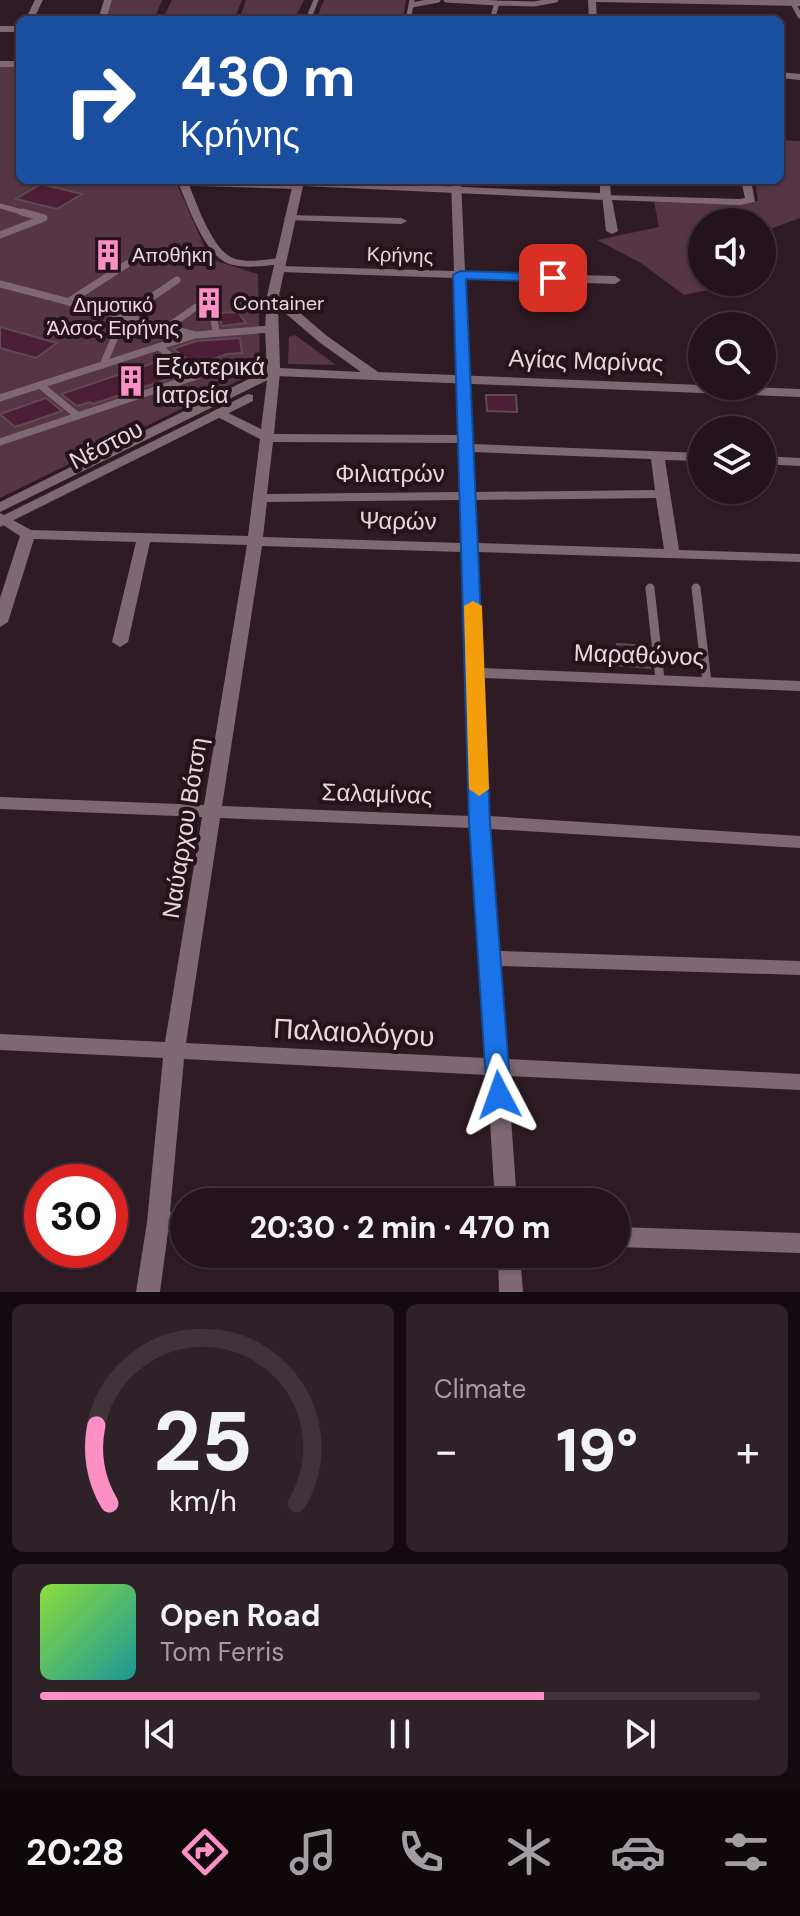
<!DOCTYPE html>
<html lang="en">
<head>
<meta charset="utf-8">
<style>
  :root { --surface:#23141b; --page:#2f2128; --text:#f1f3f6; --muted:#a39ea3; --line:#40333a; --accent:#fc8fc3 }
  body { margin:0; font-family:"DM Sans",sans-serif; background:var(--page); color:var(--text); height:100vh; display:flex; flex-direction:column; font-size:30px; white-space:nowrap }
  * { box-sizing:border-box; margin:0 }
  p { font-size:26px; color:var(--muted) }
  .icon { flex:none; width:44px; height:44px; fill:none; stroke:currentColor; stroke-width:2; stroke-linecap:round; stroke-linejoin:round }
  .map { position:relative; height:1292px; overflow:hidden }
  .sheet { display:flex; flex-direction:column; gap:12px; padding:12px; background:#130b0f; flex:1 }
  .sheet>* { flex:none }
  .banner { position:absolute; left:16px; top:16px; width:768px; height:168px; border-radius:12px; box-shadow:0 2px 6px #0004,0 0 0 2px var(--line); background:#1a4fa0; color:#fff; overflow:hidden }
  .controls { position:absolute; left:688px; top:208px; display:grid; gap:16px }
  .controls a { display:grid; place-items:center; width:88px; height:88px; border-radius:50%; background:var(--surface); box-shadow:0 2px 6px #0004,0 0 0 2px var(--line); font-size:40px }
  .speed { position:absolute; left:24px; top:1164px; display:flex; gap:16px; font-size:40px; font-weight:700; text-align:center }
  .speed>* { display:grid; place-content:center; width:104px; height:104px; border-radius:50%; background:var(--surface); box-shadow:0 2px 6px #0004,0 0 0 2px var(--line); line-height:1 }
  .speed .limit { border:12px solid #d22; background:#fff; color:#111 }
  .pin { position:absolute; display:grid; place-items:center; width:68px; height:68px; color:#fff; margin:-34px; border-radius:16px; box-shadow:0 4px 12px #0006 }
  .me { position:absolute; width:88px; margin:-44px; rotate:356deg; stroke-linejoin:round; filter:drop-shadow(0 0 6px #0008) }
  .turn { display:flex; align-items:center; gap:28px; height:168px; padding:0 32px; font-size:36px }
  .turn .icon { width:104px; height:104px; stroke-width:2.5 }
  .turn b { display:block; font-size:56px; line-height:68px }
  .big { font-size:60px; font-weight:800; line-height:1.1 }
  .sheet .card { flex:1; display:flex; flex-direction:column; justify-content:center; gap:12px; min-width:0; padding:0 28px; border-radius:12px; background:var(--page) }
  .sheet .dial { align-items:center; gap:0 }
  .dial svg { height:208px; overflow:visible; fill:none; stroke:var(--line); stroke-width:7; stroke-linecap:round; text-anchor:middle }
  .dial text { fill:var(--text); stroke:none }
  .song { display:flex; align-items:center; gap:24px }
  .cover { width:96px; height:96px; border-radius:12px; background:linear-gradient(135deg,hsl(90 70% 55%),hsl(180 70% 35%)) }
  .played { height:8px; border-radius:4px; background:linear-gradient(90deg,var(--accent) 70%,var(--line) 70%) }
  .keys { display:flex; justify-content:space-around; direction:ltr }
  .heat { display:flex; justify-content:space-between; align-items:center; font-size:44px; direction:ltr }
  .sheet .tiles { flex:1; display:grid; gap:12px; grid-template-columns:1fr 1fr }
  .card:last-child { grid-column:span 2 }
  .trip { position:absolute; left:170px; top:1188px; width:460px; height:80px; border-radius:40px; background:var(--surface); box-shadow:0 2px 6px #0004,0 0 0 2px var(--line); font-weight:800; line-height:80px; text-align:center }
  .dock { display:flex; height:128px; justify-content:space-around; align-items:center; background:#0e080b; color:var(--muted) }
  .dock .icon { width:56px; height:56px }
  .dock .on { color:var(--accent) }
  .dock b { font-size:36px; color:var(--text) }
  .map>svg:first-child { display:block }
</style>
</head>
<body>
<div class="map">
<svg width="800" height="1292" viewBox="0 0 800 1292">
  <rect width="100%" height="100%" fill="#2f1b24"/>
  <!-- green -->
  <path fill="#563645" d="M112,0H162L154,20H105Z
    M172,0H242L234,20H162Z
    M246,0H304L294,20H239Z
    M324,0H406L403,20H316Z
    M0,66H20V180H175L210,259L258,274L260,370L0,498Z
    M780,140L800,141V218L762,232V222H702V253L690,263L702,274V282H711L718,288L684,295L641,263L597,240L659,227L654,202L752,203L758,201L755,180H780Z
    M295,335L336,365L288,364L289,337Z"/>
  <!-- building -->
  <path fill="#4d1f36" stroke="#604953" stroke-width="2" d="M41,184L82,194L57,209L16,199Z
    M238,312L246,323L222,326L219,313Z
    M0,327L57,343L36,358L0,348Z
    M240,338L242,353L227,354L197,365L173,349L196,341Z
    M165,359L183,374L93,404L90,402L77,406L61,394Z
    M486,395H516L517,412L487,411Z
    M46,398L62,411L15,427L0,414Z
    M617,644L649,646L650,668L616,665Z"/>
  <g fill="none" stroke-linecap="round" stroke-linejoin="round">
    <!-- service-far2 -->
    <path stroke="#806872" stroke-width="5" d="M446,0L497,3L492,20
      M497,3L534,4L556,0
      M793,3L800,16
      M412,5L438,0
      M308,20L316,0
      M408,20L412,0
      M0,206L29,214"/>
    <!-- service-far1 -->
    <path stroke="#806872" stroke-width="7" d="M22,212L44,218
      M0,235L44,218
      M0,284L195,335L271,329
      M68,302L127,264
      M166,328L196,307L212,309L216,331
      M103,365L124,316L177,280
      M40,385L78,416
      M0,398L195,335
      M0,442L197,376L159,347"/>
    <!-- service -->
    <path stroke="#806872" stroke-width="9" d="M650,588L660,680
      M696,588L707,682"/>
    <!-- pedestrian -->
    <path fill="#806872" fill-rule="evenodd" d="M177,180H187C196,201 213,254 236,259C250,263 267,259 281,258L286,261L285,263C268,266 245,269 229,264C204,255 187,203 177,180Z"/>
    <!-- minor -->
    <path fill="#806872" fill-rule="evenodd" d="M35,0H43L33,20H25Z
      M104,0H112L106,20H98Z
      M588,0H800V6L596,2L597,20H589Z
      M0,61H20V67H0Z
      M193,180L297,183L302,186L297,189L197,186L193,185Z
      M451,180H461L465,272L615,276L621,280L615,284L466,279L473,444L702,453V461L665,460L679,550L800,554V562L477,552L482,668L800,681V691L483,678L489,816L800,836V848L490,829L499,951L800,961V975L500,966L507,1059L800,1074V1090L508,1076L517,1202H495L487,1075L184,1059L170,1212H184V1232H168L160,1292H136L147,1222L163,1058L0,1050V1034L165,1042L202,817L0,809V797L204,805L247,545L150,542L128,642L120,647L112,642L136,542L34,539L8,622L0,627V598L20,536L0,523V513L31,530L248,536L260,439L210,413L217,409L222,410L261,429L268,372L274,368L280,372L274,434L459,435L454,278L280,272L274,269L280,266L454,271ZM273,442L459,443L461,492L267,494ZM473,452L651,459L655,490L475,492ZM656,498L664,549L477,543L475,500ZM461,500L462,543L263,537L267,502ZM262,546L462,552L471,816L222,806ZM220,818L471,828L486,1058L186,1043Z
      M741,180H751L755,202L740,205L612,200L618,231L612,234L606,231L602,195L740,199L745,198Z
      M290,215L401,218L407,221L401,224L286,220L284,218Z
      M762,456L800,458V466L762,464Z
      M616,1227L800,1233V1253L616,1247Z
      M498,1254H520L523,1292H499Z"/>
    <!-- tertiary -->
    <path fill="#806872" fill-rule="evenodd" d="M0,26H20V32H0Z
      M780,72L800,74V80L780,78Z
      M302,180L600,193V180H610L611,197L606,200L303,186L279,295L327,336L378,372L800,389V397L276,376L0,512V502L267,370L265,329L267,296L293,183ZM278,307L319,342L361,372L280,368Z
      M248,394L253,395V401L0,527V517Z"/>
  </g>
  <!-- route -->
  <path fill="#1a73e8" stroke="#114b97" stroke-width="2" d="M460,271L553,274L559,278L553,282L466,279L490,822L511,1095L508,1102L499,1104L490,1102L487,1095L469,822L453,275Z"/>
  <!-- slow -->
  <path fill="#f59e0b" d="M473,601L482,606L489,789L479,796L469,789L464,606Z"/>
  <!-- icons -->
  <defs>
    <symbol id="building-bare" viewBox="-9 -9 18 18"><path d="M-4-6H4V6H1V3H-1V6H-4ZM-2.5-4.3h1.7v1.8h-1.7ZM.8-4.3h1.7v1.8H.8ZM-2.5-1h1.7V.8h-1.7ZM.8-1h1.7V.8H.8Z" fill="#fc8fc3" stroke="#25121b" stroke-width="2.5" paint-order="stroke"/></symbol>
  </defs>
  <g fill-rule="evenodd">
    <use href="#building-bare" x="86" y="233" width="44" height="44"/>
    <use href="#building-bare" x="187" y="281" width="44" height="44"/>
    <use href="#building-bare" x="109" y="359" width="44" height="44"/>
  </g>
  <g text-anchor="middle" stroke-width="8" stroke-linejoin="round" paint-order="stroke">
    <!-- far-poi labels -->
    <g font-size="20" fill="#e5d7dc" stroke="#25121b" text-anchor="start">
      <text x="132" y="262">Αποθήκη</text>
      <text x="233" y="310">Container</text>
    </g>
    <!-- far-street labels -->
    <g font-size="20" fill="#e5d7dc" stroke="#25121b">
      <text transform="translate(400 255) rotate(2)" y="7">Κρήνης</text>
    </g>
    <!-- far-park labels -->
    <g font-size="20" fill="#f4d2e0" stroke="#25121b">
      <text x="113" y="312">Δημοτικό<tspan x="113" dy="23">Άλσος Ειρήνης</tspan></text>
    </g>
    <!-- street labels -->
    <g font-size="24" fill="#e5d7dc" stroke="#25121b">
      <text transform="translate(586 361) rotate(2)" y="8">Αγίας Μαρίνας</text>
      <text transform="translate(106 445) rotate(-27)" y="8">Νέστου</text>
      <text x="390" y="482">Φιλιατρών</text>
      <text transform="translate(398 521) rotate(1)" y="8">Ψαρών</text>
      <text transform="translate(639 655) rotate(2)" y="8">Μαραθώνος</text>
      <text transform="translate(377 794) rotate(2)" y="8">Σαλαμίνας</text>
      <text transform="translate(185 828) rotate(-81)" y="8">Ναύαρχου Βότση</text>
    </g>
    <!-- poi labels -->
    <g font-size="24" fill="#e5d7dc" stroke="#25121b" text-anchor="start">
      <text x="155" y="375">Εξωτερικά<tspan x="155" dy="28">Ιατρεία</tspan></text>
    </g>
    <!-- near-street labels -->
    <g font-size="28" fill="#e5d7dc" stroke="#25121b">
      <text transform="translate(354 1032) rotate(3)" y="10">Παλαιολόγου</text>
    </g>
  </g>
</svg>
<div class="controls">
<a><svg class="icon" aria-label="sound" viewBox="0 0 24 24"><path d="M4 9h4l5-4v14l-5-4H4zM17 9q2 3 0 6"/></svg></a>
<a><svg class="icon" aria-label="search" viewBox="0 0 24 24"><circle cx="10" cy="10" r="6"/><path d="M15 15l6 6"/></svg></a>
<a><svg class="icon" aria-label="layers" viewBox="0 0 24 24"><path d="M12 4l9 5-9 5-9-5zM3 14l9 5 9-5"/></svg></a>
</div>
<div class="speed"><div class="limit">30</div></div>
<div class="pin" style="left:553px;top:278px;background:#d93025"><svg class="icon" aria-label="arrive" viewBox="0 0 24 24"><path d="M6 21V4h12l-3 4 3 4H6"/></svg></div>
<svg class="me" style="left:499px;top:1095px" viewBox="-20 -20 40 40"><path d="M0-17L14 15 0 8-14 15z" fill="#1a73e8" stroke="#fff" stroke-width="4"/></svg>
<div class="trip">20:30 · 2 min · 470 m</div>
<div class="banner">
<div class="turn"><svg class="icon" aria-label="right" viewBox="0 0 24 24"><path d="M7 20v-9h11M14 6l5 5-5 5"/></svg><div><b>430 m</b>Κρήνης</div></div>
</div>
</div>
<section class="sheet">
<div class="tiles">
<div class="card dial"><svg viewBox="0 0 100 80">
<path d="M14 69A42 42 0 1 1 86 69"/>
<path d="M14 69A42 42 0 0 1 9 39" stroke="#fc8fc3"/>
<text x="50" y="56" font-size="32" font-weight="700">25</text>
<text x="50" y="72" font-size="11">km/h</text>
</svg></div>
<div class="card"><p>Climate</p>
<div class="heat"><a>−</a><b class="big">19°</b><a>+</a></div>
</div>
<div class="card">
<div class="song"><i class="cover"></i><div><b>Open Road</b><p>Tom Ferris</p></div></div>
<div class="played"></div>
<div class="keys"><svg class="icon" aria-label="previous" viewBox="0 0 24 24"><path d="M18 5L8 12l10 7zM5 5v14"/></svg><svg class="icon" aria-label="pause" viewBox="0 0 24 24"><path d="M8 5v14M16 5v14"/></svg><svg class="icon" aria-label="next" viewBox="0 0 24 24"><path d="M6 5l10 7-10 7zM19 5v14"/></svg></div>
</div>
</div>
</section>
<nav class="dock">
<b>20:28</b>
<svg class="icon on" aria-label="directions" viewBox="0 0 24 24"><path d="M12 3l9 9-9 9-9-9zM9 14v-3h6M13 9l2 2-2 2"/></svg>
<svg class="icon" aria-label="music" viewBox="0 0 24 24"><path d="M9 18V5l10-2v13"/><circle cx="6" cy="18" r="3"/><circle cx="16" cy="16" r="3"/></svg>
<svg class="icon" aria-label="phone" viewBox="0 0 24 24"><path d="M5 4h4l2 5-3 2q2 4 5 5l2-3 5 2v4C11 20 4 13 5 4z"/></svg>
<svg class="icon" aria-label="climate" viewBox="0 0 24 24"><path d="M12 3v18M4 7l16 10M4 17L20 7"/></svg>
<svg class="icon" aria-label="car" viewBox="0 0 24 24"><path d="M5 17H2v-5l4-1 3-4h7l3 4 3 1v5h-3M9 17h6M6 11h13"/><circle cx="7" cy="17" r="2"/><circle cx="17" cy="17" r="2"/></svg>
<svg class="icon" aria-label="filters" viewBox="0 0 24 24"><path d="M4 7h16M4 17h16"/><circle cx="9" cy="7" r="2"/><circle cx="15" cy="17" r="2"/></svg>
</nav>
</body>
</html>
